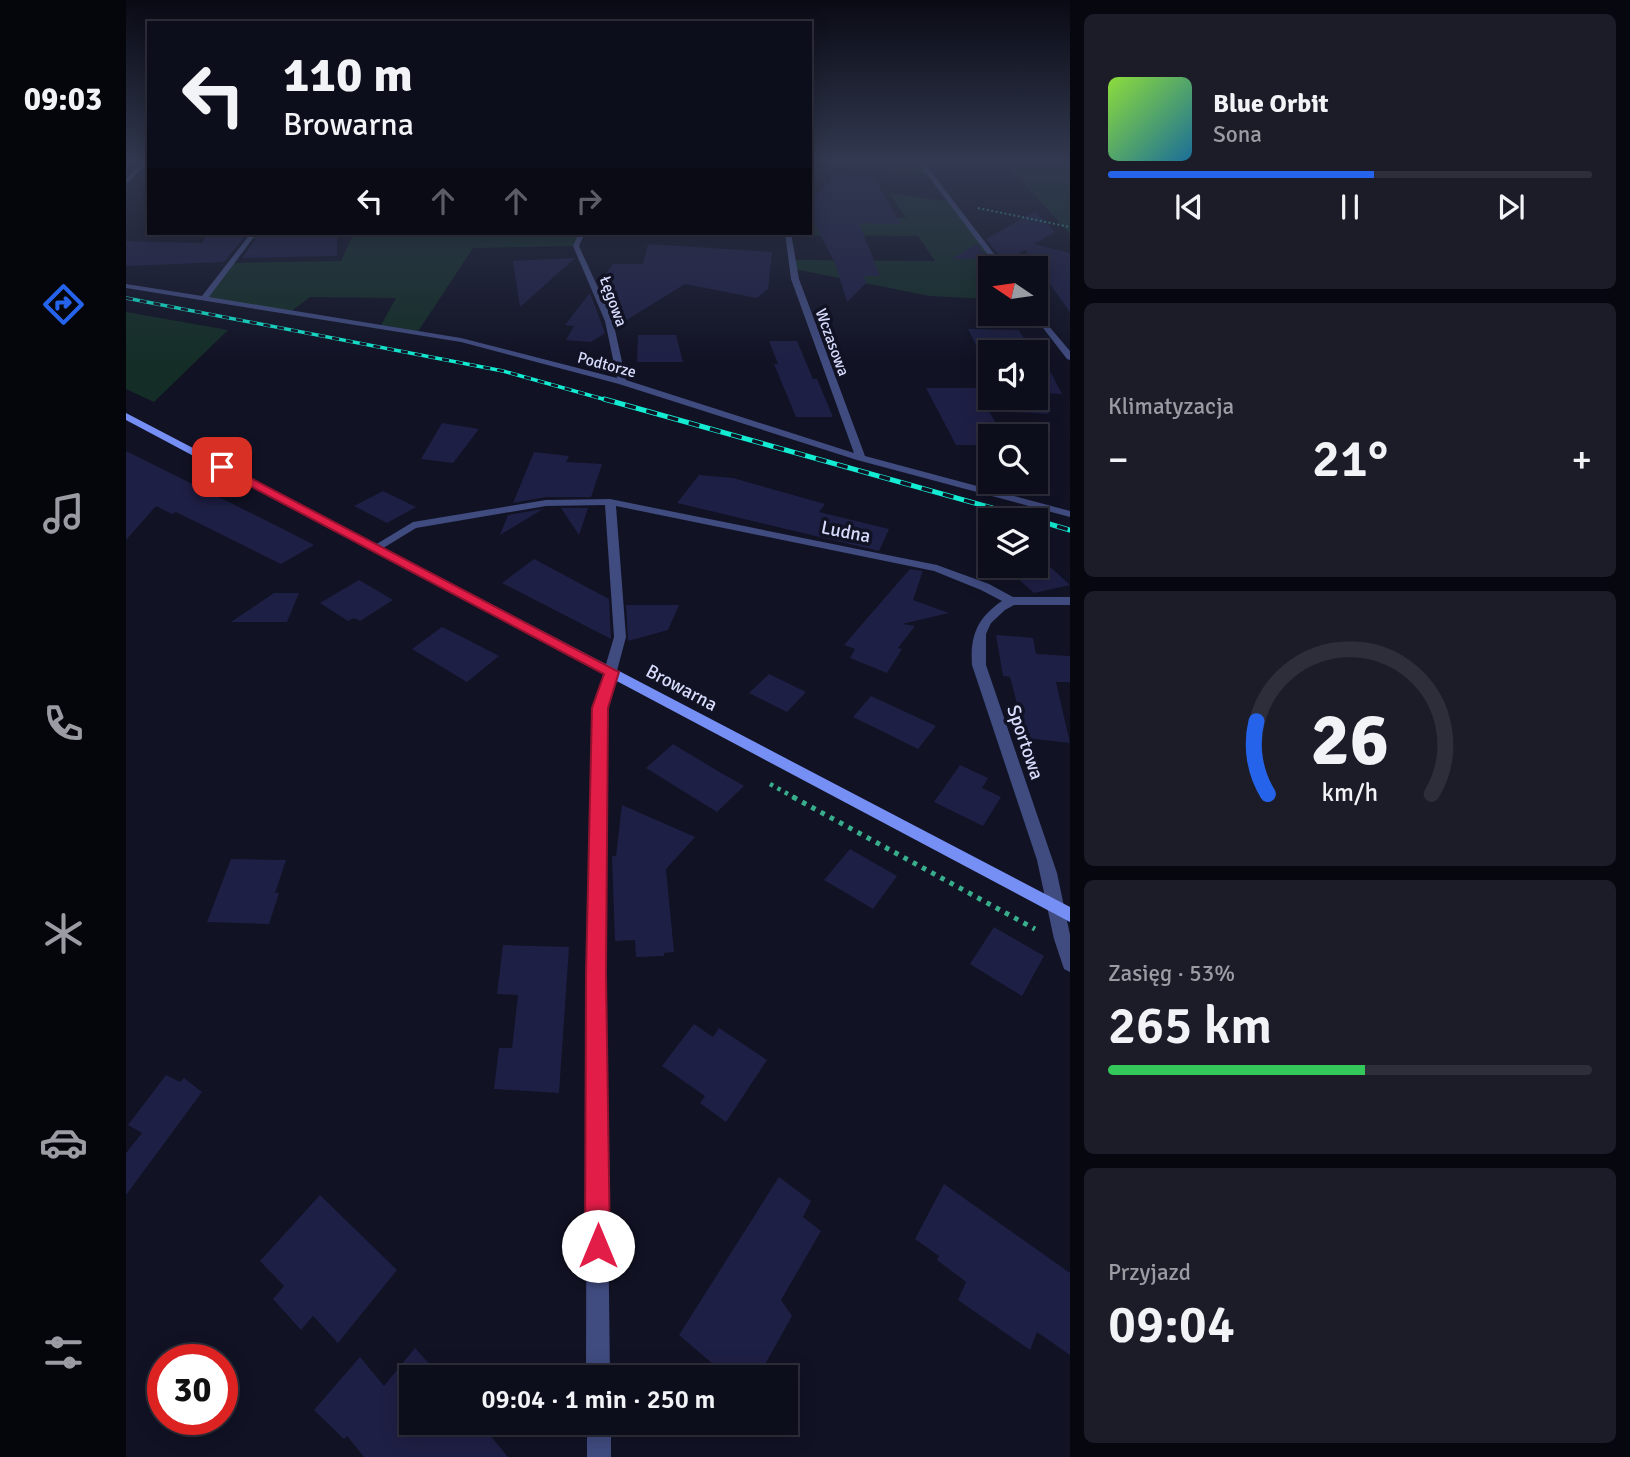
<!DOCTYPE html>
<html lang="pl">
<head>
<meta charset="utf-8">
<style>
  :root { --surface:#0d0e1b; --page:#1b1c28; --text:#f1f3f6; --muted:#9a9ca3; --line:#2d2e3a; --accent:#2563eb }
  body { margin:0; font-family:Signika,sans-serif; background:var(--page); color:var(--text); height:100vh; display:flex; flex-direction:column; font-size:26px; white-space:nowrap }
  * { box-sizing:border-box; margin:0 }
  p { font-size:23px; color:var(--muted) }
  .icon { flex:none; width:38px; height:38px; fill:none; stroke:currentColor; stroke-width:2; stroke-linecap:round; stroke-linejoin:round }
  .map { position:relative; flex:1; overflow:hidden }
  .side { display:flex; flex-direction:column; gap:14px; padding:14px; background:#07080f; width:560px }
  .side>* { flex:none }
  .guide { position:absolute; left:21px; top:21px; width:665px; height:214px; border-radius:0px; box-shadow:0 4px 18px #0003,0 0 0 2px var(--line); background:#0d0e1b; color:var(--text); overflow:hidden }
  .needle { width:46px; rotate:283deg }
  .controls { position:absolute; left:852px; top:256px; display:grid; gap:14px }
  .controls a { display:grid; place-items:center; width:70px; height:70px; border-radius:0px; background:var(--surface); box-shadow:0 4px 18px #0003,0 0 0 2px var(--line); font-size:35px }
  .speed { position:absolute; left:21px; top:1344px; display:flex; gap:14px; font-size:35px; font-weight:700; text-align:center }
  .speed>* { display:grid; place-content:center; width:91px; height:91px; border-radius:50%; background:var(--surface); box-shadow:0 4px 18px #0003,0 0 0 2px var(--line); line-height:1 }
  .speed .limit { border:10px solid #d22; background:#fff; color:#111 }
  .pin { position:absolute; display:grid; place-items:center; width:60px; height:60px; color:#fff; margin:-30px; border-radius:14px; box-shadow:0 4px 10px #0006 }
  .me { position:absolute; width:77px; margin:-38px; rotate:0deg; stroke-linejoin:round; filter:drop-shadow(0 0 5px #0008) }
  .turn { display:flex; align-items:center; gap:24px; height:147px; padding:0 21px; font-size:32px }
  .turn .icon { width:91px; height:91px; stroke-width:2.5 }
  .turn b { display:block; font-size:49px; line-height:60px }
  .lanes { display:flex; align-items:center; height:66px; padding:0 21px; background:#0003; justify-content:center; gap:35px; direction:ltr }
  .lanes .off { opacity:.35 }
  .big { font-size:52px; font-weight:600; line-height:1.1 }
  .side .widget { flex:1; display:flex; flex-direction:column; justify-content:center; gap:10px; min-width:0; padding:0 24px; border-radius:10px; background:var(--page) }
  .side .dial { align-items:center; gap:0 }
  .dial svg { height:182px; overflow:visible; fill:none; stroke:var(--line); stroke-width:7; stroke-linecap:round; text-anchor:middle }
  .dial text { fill:var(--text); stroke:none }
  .song { display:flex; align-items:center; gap:21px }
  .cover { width:84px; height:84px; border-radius:10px; background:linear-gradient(135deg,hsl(90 70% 55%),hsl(200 70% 35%)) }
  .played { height:7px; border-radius:4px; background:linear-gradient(90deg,var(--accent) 55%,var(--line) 55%) }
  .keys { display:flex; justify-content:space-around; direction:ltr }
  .heat { display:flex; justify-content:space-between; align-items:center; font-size:38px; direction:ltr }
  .charge { height:10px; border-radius:5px; background:linear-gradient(90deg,#34c759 53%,var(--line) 0) }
  .trip { position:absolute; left:273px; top:1365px; width:399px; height:70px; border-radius:0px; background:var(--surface); box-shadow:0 4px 18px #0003,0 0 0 2px var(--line); font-weight:600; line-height:70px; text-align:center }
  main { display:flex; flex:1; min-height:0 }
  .tab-bar { display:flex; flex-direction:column; width:126px; justify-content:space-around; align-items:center; background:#05060b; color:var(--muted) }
  .tab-bar .icon { width:49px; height:49px }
  .tab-bar .selected { color:var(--accent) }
  .tab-bar b { font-size:32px; color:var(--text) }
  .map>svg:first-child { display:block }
</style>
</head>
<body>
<main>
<nav class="tab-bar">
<b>09:03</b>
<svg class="icon selected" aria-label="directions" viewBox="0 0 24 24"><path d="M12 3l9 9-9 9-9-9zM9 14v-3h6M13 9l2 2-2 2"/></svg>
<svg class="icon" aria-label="music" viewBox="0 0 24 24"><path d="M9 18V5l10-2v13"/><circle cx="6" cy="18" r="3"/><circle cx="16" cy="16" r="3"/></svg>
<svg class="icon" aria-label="phone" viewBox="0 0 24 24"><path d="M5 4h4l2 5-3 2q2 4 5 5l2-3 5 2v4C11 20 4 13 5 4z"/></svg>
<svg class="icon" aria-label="climate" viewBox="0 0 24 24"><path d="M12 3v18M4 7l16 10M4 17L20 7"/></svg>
<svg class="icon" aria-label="car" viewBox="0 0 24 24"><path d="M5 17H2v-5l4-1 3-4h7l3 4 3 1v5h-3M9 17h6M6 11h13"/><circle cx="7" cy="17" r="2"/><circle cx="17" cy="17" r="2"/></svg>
<svg class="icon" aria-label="filters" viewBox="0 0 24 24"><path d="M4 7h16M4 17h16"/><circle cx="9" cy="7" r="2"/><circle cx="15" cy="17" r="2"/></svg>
</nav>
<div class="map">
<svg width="944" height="1457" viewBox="0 0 944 1457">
  <rect width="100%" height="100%" fill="#111224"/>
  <!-- green -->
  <path fill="#142e27" d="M684,160H793L805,175L684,164Z
    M876,160H944V234Z
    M763,193L826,202L876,268H864V299L804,296L668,269L666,260L809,261L792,236L662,235V233H684V215L780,218Z
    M128,233H456L450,246L347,248L291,333L254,327L270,298L184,297L163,313L78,299L105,263L215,261L226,237L124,239Z
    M0,312L102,330L28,402L0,389Z"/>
  <!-- building -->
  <path fill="#1e1f44" d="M710,174L748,178L775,224L733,223L754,276H738L740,283L721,302L709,263L684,215V201Z
    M909,211L929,232L908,244L944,253V312L899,250L883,259H876L860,239Z
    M82,233H122L98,262L0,266V241L76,243Z
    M134,233H211V256L116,258Z
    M522,244L646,252L642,289L631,298L559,284L491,326L473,283L487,264H517Z
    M851,244L862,259H825Z
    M449,258L394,307L387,261Z
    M464,293L479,333L465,342L440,340L448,326L439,325Z
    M842,329L893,330L906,352H864V373Z
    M512,335H550L557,362H511Z
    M643,341H671L687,379H691L707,417H670L648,364H652Z
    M917,357L936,394L913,393L923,414L863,411L877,436H864V445H830L800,388H864V397H910V358L913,363Z
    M316,423L353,429L327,463L295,459Z
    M0,451L157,529L188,545L155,564L50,512L46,514L30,506L0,540Z
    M408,452L443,456L440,462L476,464L465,497H420L387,503Z
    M573,475L607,478L699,504L693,512L763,529L753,551L551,503Z
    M257,491L290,507L261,523L228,506Z
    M435,508H462L453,535Z
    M417,509L374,535L382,515Z
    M408,559L483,599L485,639L376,583Z
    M919,562L944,585L908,593L882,570Z
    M784,569L797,571L787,600L823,613L776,624L789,626L772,648L776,649L761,673L724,658L729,649L718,645Z
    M233,580L267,600L234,621L228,618L222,621L194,603Z
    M148,593H173L161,622H105Z
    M500,605H553L542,630L502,641Z
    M316,627L342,640L373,656L341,682L286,649Z
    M870,635L907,638L910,654L944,656V682H930L944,743L900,738L884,677L877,676Z
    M643,674L680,692L661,712L623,693Z
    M745,696L810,726L792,749L727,717Z
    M547,744L590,770L618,786L591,812L520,768Z
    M834,765L862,778L856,788L875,797L857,826L808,802Z
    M496,805L569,837L540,869L548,952L538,953V956L510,957L509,940L489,941L486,856H490Z
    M724,849L771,876L747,909L698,880Z
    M105,859L160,860L149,893H153L143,924L81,922Z
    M868,927L918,956L896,996L844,964Z
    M377,945L443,947L433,1093L368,1089L373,1048H386L392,995L371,994Z
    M568,1024L587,1037L593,1028L641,1060L600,1122L574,1103L579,1096L536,1066Z
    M40,1075L54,1082L58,1078L76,1092L0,1195V1153L16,1133L2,1125Z
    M653,1177L685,1201L677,1217L695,1231L655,1300L666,1316L632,1377H602L553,1335Z
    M818,1184L944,1273V1355L911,1332L904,1350L832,1300L840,1282L811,1260L813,1256L789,1239Z
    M194,1195L271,1270L212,1343L187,1316L175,1330L147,1299L158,1286L134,1261Z
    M289,1348L315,1377H285V1423H354L382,1457H238L221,1436L218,1439L188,1410L234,1357L258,1386Z"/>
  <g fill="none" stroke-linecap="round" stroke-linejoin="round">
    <!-- path-far2 -->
    <path stroke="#39ae8d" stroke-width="2" stroke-dasharray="2 2.5" stroke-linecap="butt" d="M852,208L944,227"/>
    <!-- path-far1 -->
    <path stroke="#39ae8d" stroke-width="4.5" stroke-dasharray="3.5 5" stroke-linecap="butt" d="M644,784L671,799"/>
    <!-- path -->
    <path stroke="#39ae8d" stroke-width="5" stroke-dasharray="4.5 6" stroke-linecap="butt" d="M667,797L909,929"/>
    <!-- street -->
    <path fill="#404b7f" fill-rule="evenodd" d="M19,160H23V162L0,184V179Z
      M790,160H796L879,268H872Z
      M125,233H131L83,297L335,338L491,378L479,321L447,246L453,233H459L453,246L487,321L500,380L728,453L665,279L659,233H665L673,279L739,456L944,511V517L731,460L493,384L335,342L0,288V284L76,296Z
      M910,311L944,351V360L941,359L907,315Z
      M484,499L811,565L863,584L887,597H944V605H888L879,610L865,623L860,634V665L931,873L944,935V972L938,969L928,939L911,860L846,665C844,636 851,618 876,601L855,590L808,571L490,506L500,637L481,708L479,974L484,1377H460L461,974L467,708L488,637L479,505L420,506L290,528L254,550H246L244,548L287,522L420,500Z
      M461,1423H485V1457H461Z"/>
    <!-- secondary -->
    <path fill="#768ff4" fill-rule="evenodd" d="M0,413L944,907V922L0,420Z"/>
    <defs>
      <path id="rail-far1" d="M0,298L377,371L484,401"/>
      <path id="rail" d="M478,399L909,520
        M910,520L944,530"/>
    </defs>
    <!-- rail-far1 casing -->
    <use href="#rail-far1" stroke="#13ecd2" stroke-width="3.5"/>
    <!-- rail casing -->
    <use href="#rail" stroke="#13ecd2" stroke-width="5"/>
    <!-- rail-far1 -->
    <use href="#rail-far1" stroke="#111224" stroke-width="2.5" stroke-dasharray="7" stroke-linecap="butt"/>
    <!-- rail -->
    <use href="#rail" stroke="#111224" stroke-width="3.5" stroke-dasharray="11" stroke-linecap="butt"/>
  </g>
  <!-- sky -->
  <linearGradient id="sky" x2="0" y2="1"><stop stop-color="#090a14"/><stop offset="0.44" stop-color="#323950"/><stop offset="1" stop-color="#323950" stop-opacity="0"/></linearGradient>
  <rect width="944" height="364" fill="url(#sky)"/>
  <!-- route -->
  <path fill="#e11d48" stroke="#92132f" stroke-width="2" d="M96,463L493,672L482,708L480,974L484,1246L480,1255L472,1259L463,1255L459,1246L460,974L466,708L478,674L92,469V464Z"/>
  <g text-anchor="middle" stroke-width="7" stroke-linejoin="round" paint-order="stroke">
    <!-- far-street labels -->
    <g font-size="16" fill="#d7dbfc" stroke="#111224">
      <text transform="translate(488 301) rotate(70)" y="6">Łęgowa</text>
      <text transform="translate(707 342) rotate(70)" y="6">Wczasowa</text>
      <text transform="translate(481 364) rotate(15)" y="6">Podtorze</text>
    </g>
    <!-- street labels -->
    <g font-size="19" fill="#d7dbfc" stroke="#111224">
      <text transform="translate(720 531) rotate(11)" y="7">Ludna</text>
      <text transform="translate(556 687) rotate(28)" y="7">Browarna</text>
      <text transform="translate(900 742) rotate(71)" y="7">Sportowa</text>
    </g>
  </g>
</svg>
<div class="controls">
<a><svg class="needle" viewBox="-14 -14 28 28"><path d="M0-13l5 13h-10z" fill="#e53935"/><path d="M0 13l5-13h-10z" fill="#9a9ca3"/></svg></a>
<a><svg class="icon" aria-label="sound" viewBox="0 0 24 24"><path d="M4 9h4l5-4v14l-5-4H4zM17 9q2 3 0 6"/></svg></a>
<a><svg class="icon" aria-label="search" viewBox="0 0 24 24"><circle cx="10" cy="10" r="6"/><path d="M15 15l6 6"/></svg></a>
<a><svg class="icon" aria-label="layers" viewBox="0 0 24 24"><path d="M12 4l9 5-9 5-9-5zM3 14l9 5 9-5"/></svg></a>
</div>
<div class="speed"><div class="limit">30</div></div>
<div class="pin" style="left:96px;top:467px;background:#d93025"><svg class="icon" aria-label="arrive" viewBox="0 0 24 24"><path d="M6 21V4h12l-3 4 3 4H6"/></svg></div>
<svg class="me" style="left:472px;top:1246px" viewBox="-20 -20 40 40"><circle r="19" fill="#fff"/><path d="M0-13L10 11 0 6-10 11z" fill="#e11d48"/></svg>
<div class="trip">09:04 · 1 min · 250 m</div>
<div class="guide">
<div class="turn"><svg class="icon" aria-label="left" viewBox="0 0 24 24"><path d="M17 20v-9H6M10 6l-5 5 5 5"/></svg><div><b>110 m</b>Browarna</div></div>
<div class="lanes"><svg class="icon" aria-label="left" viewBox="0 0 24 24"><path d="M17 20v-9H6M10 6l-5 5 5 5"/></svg><svg class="icon off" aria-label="ahead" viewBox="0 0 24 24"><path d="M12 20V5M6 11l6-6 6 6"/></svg><svg class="icon off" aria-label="ahead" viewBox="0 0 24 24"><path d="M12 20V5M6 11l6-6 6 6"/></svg><svg class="icon off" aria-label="right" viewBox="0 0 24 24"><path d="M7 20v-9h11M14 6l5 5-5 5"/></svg></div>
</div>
</div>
<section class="side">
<div class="widget">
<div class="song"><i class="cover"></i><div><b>Blue Orbit</b><p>Sona</p></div></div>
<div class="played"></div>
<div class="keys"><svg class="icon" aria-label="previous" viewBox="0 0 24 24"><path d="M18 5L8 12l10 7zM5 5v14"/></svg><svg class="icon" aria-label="pause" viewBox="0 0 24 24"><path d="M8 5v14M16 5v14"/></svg><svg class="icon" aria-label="next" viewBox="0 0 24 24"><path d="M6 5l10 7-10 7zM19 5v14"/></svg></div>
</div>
<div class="widget"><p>Klimatyzacja</p>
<div class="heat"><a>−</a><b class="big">21°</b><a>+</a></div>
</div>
<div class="widget dial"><svg viewBox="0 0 100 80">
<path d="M14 69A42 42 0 1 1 86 69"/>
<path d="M14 69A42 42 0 0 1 9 37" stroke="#2563eb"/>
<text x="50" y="56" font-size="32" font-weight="700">26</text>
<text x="50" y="72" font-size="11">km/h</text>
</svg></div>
<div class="widget"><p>Zasięg · 53%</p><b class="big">265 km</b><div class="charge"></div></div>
<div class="widget"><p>Przyjazd</p><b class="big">09:04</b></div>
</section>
</main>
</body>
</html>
